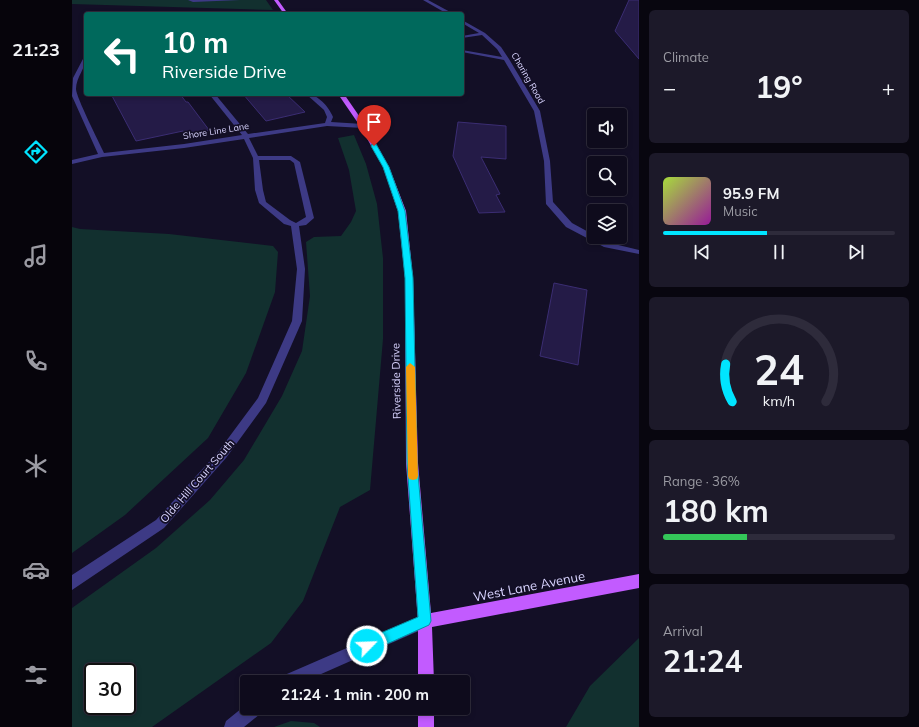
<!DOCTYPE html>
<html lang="en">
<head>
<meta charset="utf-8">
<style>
  :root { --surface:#0e0b1c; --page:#1c1929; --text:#f1f3f6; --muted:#9b9ba3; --line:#2e2b3b; --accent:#00e5ff }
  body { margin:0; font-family:Mulish,sans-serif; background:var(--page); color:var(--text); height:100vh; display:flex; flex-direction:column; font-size:15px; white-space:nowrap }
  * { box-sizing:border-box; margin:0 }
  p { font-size:13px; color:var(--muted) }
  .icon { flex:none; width:22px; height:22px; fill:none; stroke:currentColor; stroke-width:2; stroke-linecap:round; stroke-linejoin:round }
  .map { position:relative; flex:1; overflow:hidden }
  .drawer { display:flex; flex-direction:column; gap:10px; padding:10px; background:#08060f; width:280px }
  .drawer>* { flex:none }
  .hud { position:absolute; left:12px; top:12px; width:380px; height:84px; border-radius:4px; box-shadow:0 2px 6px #0003,0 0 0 1px var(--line); background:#00695c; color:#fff; overflow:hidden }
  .tools { position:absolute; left:515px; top:108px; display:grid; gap:8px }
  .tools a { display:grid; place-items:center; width:40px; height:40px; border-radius:4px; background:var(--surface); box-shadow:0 2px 6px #0003,0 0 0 1px var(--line); font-size:20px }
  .speed { position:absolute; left:12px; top:663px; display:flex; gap:8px; font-size:20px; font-weight:700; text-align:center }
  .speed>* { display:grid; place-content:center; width:52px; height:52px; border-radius:50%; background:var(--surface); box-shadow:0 2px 6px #0003,0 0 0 1px var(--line); line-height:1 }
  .speed .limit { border:2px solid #111; border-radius:6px; background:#fff; color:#111 }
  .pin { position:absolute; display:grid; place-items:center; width:34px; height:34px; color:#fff; margin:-41px -17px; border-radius:50% 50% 50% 0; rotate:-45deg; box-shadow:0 0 4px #0007 }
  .pin .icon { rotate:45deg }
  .me { position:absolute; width:44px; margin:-22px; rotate:66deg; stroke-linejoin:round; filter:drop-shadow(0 0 3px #0008) }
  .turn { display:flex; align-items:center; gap:14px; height:84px; padding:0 12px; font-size:18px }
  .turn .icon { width:52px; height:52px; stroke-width:2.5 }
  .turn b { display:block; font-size:28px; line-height:34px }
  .big { font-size:30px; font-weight:700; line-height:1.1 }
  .drawer .card { flex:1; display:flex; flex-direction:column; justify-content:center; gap:6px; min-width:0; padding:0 14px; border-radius:6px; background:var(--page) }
  .drawer .dial { align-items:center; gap:0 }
  .dial svg { height:104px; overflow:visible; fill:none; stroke:var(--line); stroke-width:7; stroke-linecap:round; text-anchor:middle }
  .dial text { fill:var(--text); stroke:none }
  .song { display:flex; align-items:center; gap:12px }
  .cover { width:48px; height:48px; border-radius:6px; background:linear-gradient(135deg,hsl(80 70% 55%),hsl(300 70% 35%)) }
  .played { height:4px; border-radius:2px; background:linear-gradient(90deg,var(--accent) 45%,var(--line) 45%) }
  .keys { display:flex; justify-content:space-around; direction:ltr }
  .heat { display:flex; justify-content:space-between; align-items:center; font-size:22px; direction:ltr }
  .charge { height:6px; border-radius:3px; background:linear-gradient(90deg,#34c759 36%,var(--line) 0) }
  .trip { position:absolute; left:168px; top:675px; width:230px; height:40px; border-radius:4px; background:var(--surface); box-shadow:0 2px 6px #0003,0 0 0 1px var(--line); font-weight:700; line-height:40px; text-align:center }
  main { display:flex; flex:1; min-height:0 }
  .tabs { display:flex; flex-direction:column; width:72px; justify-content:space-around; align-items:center; background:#06040b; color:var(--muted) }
  .tabs .icon { width:28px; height:28px }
  .tabs .selected { color:var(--accent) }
  .tabs b { font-size:18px; color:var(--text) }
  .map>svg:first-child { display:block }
</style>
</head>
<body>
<main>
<nav class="tabs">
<b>21:23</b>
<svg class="icon selected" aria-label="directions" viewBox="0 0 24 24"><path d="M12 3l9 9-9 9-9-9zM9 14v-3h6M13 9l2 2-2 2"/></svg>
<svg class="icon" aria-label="music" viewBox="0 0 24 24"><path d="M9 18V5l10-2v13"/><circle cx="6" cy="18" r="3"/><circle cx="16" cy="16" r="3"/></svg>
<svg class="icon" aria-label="phone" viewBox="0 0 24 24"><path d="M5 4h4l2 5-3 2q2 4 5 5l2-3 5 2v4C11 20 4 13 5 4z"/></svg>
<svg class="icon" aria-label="climate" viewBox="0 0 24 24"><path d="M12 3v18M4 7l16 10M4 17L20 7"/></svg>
<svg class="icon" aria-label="car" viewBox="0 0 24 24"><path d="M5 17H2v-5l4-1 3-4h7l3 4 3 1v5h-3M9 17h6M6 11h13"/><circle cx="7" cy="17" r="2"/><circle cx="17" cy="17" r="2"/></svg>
<svg class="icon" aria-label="filters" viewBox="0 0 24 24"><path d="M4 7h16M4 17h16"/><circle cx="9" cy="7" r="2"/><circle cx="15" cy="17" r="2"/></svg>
</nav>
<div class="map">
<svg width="567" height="727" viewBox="0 0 567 727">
  <rect width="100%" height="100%" fill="#130f26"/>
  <!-- green -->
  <path fill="#12302f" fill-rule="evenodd" d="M0,0H194L201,10L0,4Z
    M282,135L294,164L305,204L311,258V339L298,490L268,507L231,601L199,643L80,727H0V608L84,548L138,500L172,460L210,396L230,351L238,296L234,242L242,237L269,236L279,222L284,211L277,170L266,138ZM21,672H55V706H21Z
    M0,227L8,229L97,234L201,246L206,252L203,292L174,373L136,438L53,515L0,553Z
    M567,638V727H494L518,686Z
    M219,721L242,723L248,727H202Z"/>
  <!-- building -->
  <path fill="#241b47" stroke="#3b2d73" d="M557,0H567V59L543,31Z
    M39,94H108L114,102H116L137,130L113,135L111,131L64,141Z
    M171,94H214L233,112L194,121Z
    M386,122L434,126V159L409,157L428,194L424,195L433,212L407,213L381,156Z
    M482,283L515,290L506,365L468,356Z"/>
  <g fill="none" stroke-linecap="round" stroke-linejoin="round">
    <!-- minor -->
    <path fill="#3d3a85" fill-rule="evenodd" d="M116,0H168L121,2Z
      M351,0H356L380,13L300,14L304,11L372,12Z
      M390,20L413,33L429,47L437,59L468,111L478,161L481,202L500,223L522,235V237H526L538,243L567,250V254L532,247L494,227L474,204L472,161L462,111L432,60L390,52V50L430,57L425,49L410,35L390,38V36L407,33L390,23Z
      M12,57H14C14,68 4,77 4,89C4,97 27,142 32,153L112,144L170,135L137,94H143L176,134L253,123L255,117L252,110L234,94C246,94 257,107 261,117L259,122L291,124L294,126L291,128L255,126L177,138L186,156H219L228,162L242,218L234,225L227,226L233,269L230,321L194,403L154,458L92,528L0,590V575L84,520L146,452L186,398L220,321L225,269L219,226L212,224L187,203L183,190L181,158L172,139L112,148L30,157L0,164V160L26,154L0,96L1,78ZM187,160H218L222,163L234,217L224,223L218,220L194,202L191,190Z
      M353,614L358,616L360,621L358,626L231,682H205L208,677Z
      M175,704V708H190L188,714L172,727H152L154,721Z"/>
    <!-- major -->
    <path fill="#c25bff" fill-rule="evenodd" d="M202,0H206L216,14H212Z
      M266,94H272L294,126L317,167L334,211L341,278L346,463L359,613L567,574V588L360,627L362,682H346V621L334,463L333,278L326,211L311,167L288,126Z
      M346,708H362V727H346Z"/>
  </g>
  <!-- route -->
  <path fill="#00e5ff" stroke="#0095a6" d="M300,144H304L317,167L333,211L341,278L345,463L359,621L357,625L295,653L290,651L289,646L290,641L346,617L335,463L333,278L329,238L326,211L311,167L299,146Z"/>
  <!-- slow -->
  <path fill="#f59e0b" d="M338,363L343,367L346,476L345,479L341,480L337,479L336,476L334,367Z"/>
  <g text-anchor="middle" stroke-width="3.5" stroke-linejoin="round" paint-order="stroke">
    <!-- far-street labels -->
    <g font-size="9" fill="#d9d4ff" stroke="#130f26">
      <text transform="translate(456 78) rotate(60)" y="3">Charing Road</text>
      <text transform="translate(144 131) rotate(-9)" y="3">Shore Line Lane</text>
    </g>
    <!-- street labels -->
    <g font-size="11" fill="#d9d4ff" stroke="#130f26">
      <text transform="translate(324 381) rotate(-91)" y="4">Riverside Drive</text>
      <text transform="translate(125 481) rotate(-49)" y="4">Olde Hill Court South</text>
    </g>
    <!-- near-street labels -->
    <g font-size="13" fill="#d9d4ff" stroke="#130f26">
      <text transform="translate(457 586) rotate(-11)" y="5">West Lane Avenue</text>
    </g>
  </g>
</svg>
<div class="tools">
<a><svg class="icon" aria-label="sound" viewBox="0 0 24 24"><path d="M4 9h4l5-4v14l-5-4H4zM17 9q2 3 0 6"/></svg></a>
<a><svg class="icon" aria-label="search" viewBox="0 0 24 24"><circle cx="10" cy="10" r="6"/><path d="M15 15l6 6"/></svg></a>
<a><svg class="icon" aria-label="layers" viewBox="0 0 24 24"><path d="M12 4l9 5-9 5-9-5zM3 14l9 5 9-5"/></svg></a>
</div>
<div class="speed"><div class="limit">30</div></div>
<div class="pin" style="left:302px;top:146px;background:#d93025"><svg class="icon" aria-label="arrive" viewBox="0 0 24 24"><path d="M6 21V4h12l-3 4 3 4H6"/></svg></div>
<svg class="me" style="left:295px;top:646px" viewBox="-20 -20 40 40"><circle r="17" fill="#00e5ff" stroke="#fff" stroke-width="3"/><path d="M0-11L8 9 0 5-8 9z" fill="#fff"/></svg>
<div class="trip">21:24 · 1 min · 200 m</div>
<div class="hud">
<div class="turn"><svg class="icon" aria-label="left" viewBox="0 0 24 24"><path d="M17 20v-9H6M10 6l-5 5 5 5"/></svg><div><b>10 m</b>Riverside Drive</div></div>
</div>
</div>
<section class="drawer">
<div class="card"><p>Climate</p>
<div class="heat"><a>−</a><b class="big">19°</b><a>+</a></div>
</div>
<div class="card">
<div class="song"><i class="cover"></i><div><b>95.9 FM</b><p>Music</p></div></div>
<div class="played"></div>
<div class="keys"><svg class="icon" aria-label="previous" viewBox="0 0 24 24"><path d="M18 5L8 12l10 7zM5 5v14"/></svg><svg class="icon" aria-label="pause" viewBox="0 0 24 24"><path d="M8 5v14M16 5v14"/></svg><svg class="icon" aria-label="next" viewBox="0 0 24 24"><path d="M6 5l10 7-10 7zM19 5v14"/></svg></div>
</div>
<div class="card dial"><svg viewBox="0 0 100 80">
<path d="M14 69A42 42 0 1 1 86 69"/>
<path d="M14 69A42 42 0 0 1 9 40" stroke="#00e5ff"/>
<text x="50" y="56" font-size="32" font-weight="700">24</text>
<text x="50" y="72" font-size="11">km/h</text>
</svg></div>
<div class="card"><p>Range · 36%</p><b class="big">180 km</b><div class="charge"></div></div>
<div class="card"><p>Arrival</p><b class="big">21:24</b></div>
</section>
</main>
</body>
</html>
